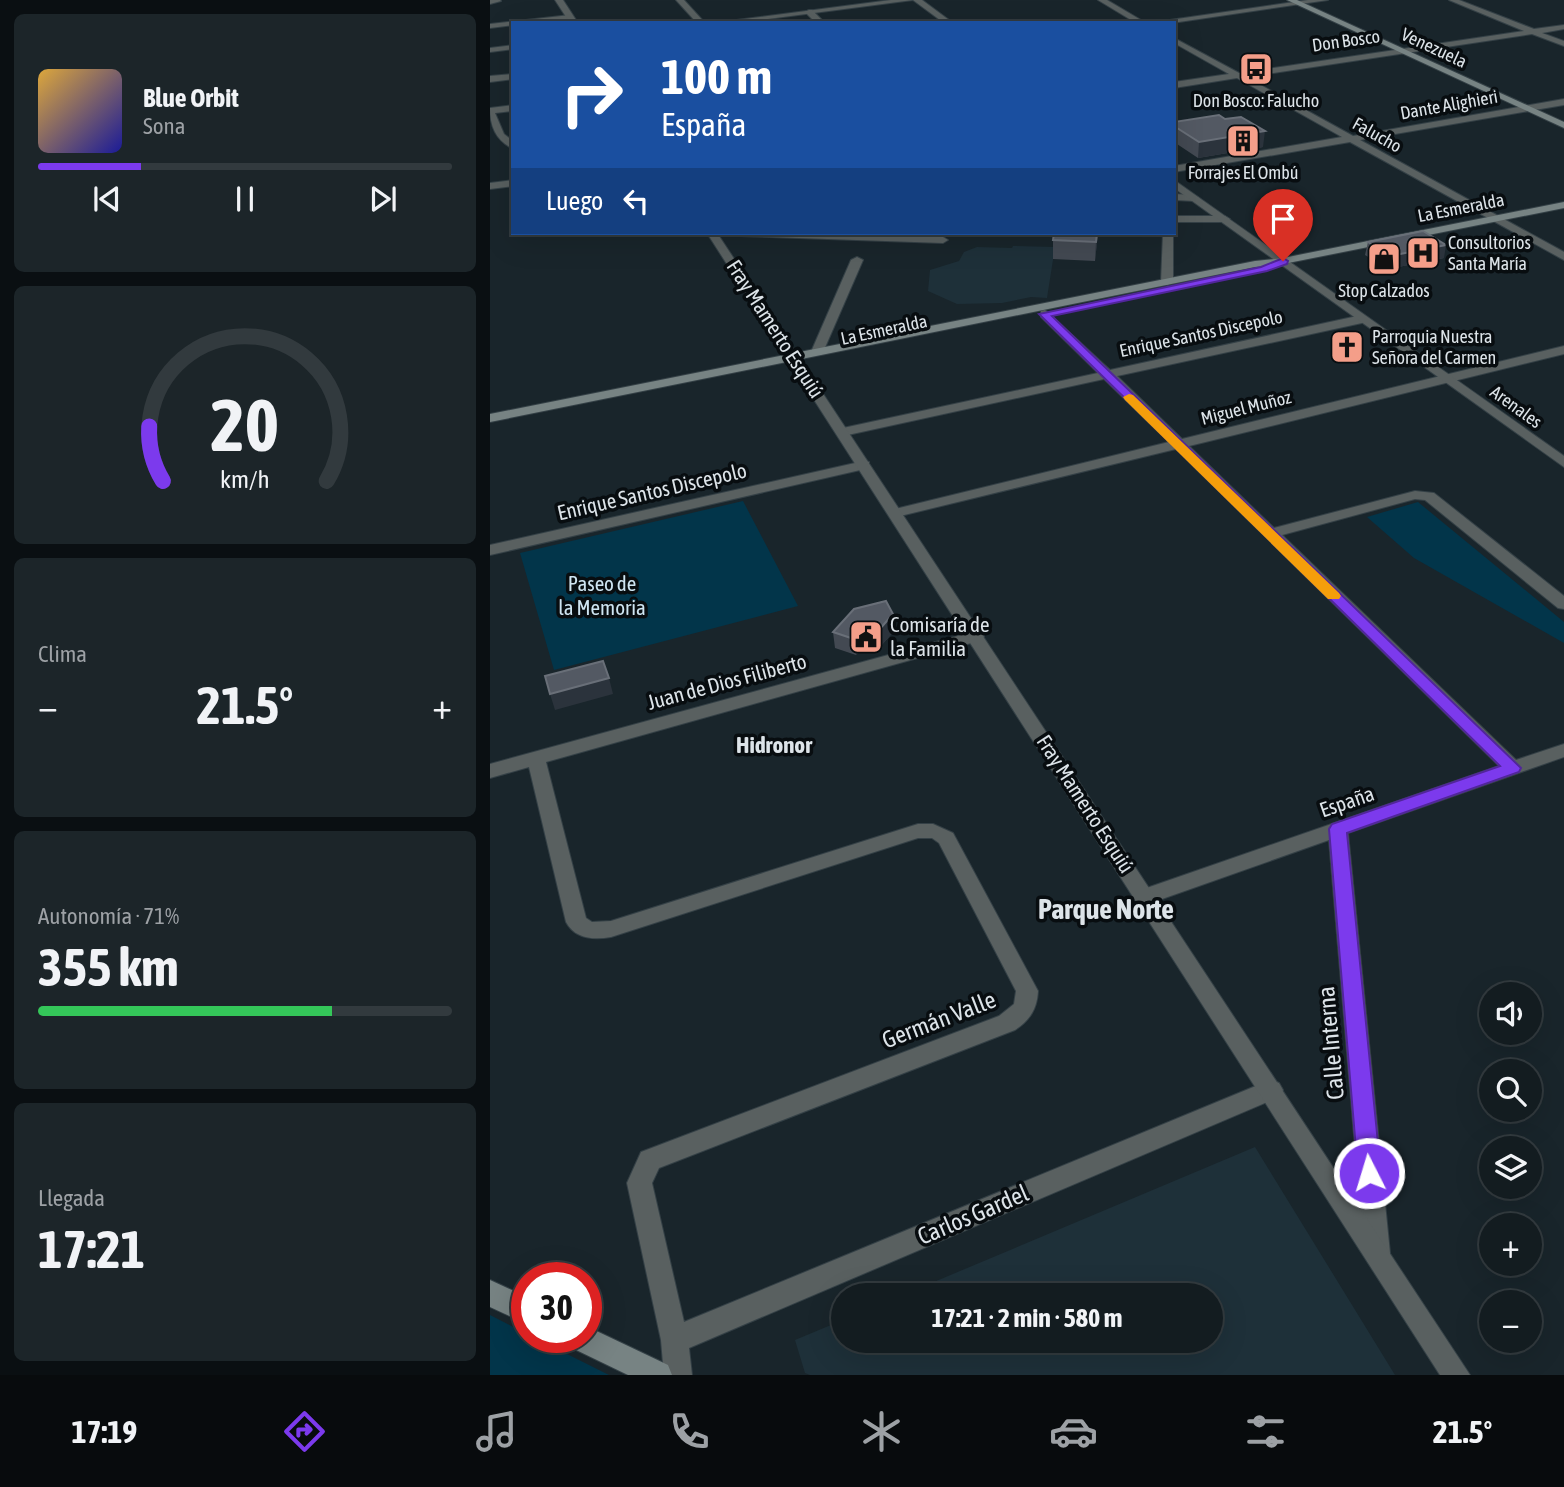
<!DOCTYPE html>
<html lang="es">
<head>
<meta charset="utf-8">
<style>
  :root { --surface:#131c20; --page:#1c2529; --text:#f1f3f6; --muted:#9da1a5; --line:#323a3e; --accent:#7c3aed }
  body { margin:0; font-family:"Asap Condensed",sans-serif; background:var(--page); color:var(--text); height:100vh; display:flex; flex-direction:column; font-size:26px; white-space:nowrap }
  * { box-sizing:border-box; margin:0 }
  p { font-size:23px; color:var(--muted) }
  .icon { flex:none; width:38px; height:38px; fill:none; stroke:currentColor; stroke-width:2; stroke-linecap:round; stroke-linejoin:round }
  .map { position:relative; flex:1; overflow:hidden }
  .details { display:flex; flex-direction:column; gap:14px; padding:14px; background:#0a0f12; width:490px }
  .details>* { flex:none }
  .banner { position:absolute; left:21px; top:21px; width:665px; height:214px; border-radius:0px; box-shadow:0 7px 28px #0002,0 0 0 2px var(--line); background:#1a4fa0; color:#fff; overflow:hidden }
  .buttons { position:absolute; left:989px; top:982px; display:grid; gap:14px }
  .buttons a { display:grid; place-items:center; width:63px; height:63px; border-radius:50%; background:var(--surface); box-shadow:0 7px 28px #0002,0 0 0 2px var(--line); font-size:35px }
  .speed { position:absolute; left:21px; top:1262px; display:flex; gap:14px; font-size:35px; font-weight:700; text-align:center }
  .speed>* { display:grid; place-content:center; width:91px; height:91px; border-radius:50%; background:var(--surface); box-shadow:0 7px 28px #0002,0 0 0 2px var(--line); line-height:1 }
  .speed .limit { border:10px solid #d22; background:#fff; color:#111 }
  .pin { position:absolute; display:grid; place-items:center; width:60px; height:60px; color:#fff; margin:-72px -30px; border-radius:50% 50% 50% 0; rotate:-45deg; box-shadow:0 0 7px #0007 }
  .pin .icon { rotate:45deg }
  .me { position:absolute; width:77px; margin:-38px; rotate:355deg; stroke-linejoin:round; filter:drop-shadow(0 0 5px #0008) }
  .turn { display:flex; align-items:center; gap:24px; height:147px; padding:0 35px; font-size:32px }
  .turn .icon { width:91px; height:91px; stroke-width:2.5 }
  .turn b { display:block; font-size:49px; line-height:60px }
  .then { display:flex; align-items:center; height:66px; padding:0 35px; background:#0003; gap:14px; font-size:26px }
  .big { font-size:52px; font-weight:700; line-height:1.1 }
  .details .card { flex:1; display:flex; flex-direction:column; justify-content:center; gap:10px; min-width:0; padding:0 24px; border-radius:10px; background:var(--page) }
  .details .dial { align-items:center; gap:0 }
  .dial svg { height:182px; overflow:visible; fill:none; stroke:var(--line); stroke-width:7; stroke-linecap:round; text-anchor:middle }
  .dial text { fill:var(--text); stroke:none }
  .song { display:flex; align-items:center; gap:21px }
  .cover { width:84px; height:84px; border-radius:10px; background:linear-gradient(135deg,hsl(40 70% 55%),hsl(240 70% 35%)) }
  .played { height:7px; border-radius:4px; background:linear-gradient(90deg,var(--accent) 25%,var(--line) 25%) }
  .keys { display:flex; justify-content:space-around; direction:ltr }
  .heat { display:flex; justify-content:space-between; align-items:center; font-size:38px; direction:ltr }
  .charge { height:10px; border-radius:5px; background:linear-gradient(90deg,#34c759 71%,var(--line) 0) }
  .trip { position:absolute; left:341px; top:1283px; width:392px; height:70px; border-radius:35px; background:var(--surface); box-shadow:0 7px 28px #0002,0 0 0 2px var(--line); font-weight:700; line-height:70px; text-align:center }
  .menu { display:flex; height:112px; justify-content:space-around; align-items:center; background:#080b0d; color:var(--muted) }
  .menu .icon { width:49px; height:49px }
  .menu .on { color:var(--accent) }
  .menu b { font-size:32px; color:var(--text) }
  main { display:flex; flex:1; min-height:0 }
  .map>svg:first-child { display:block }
</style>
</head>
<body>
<main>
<section class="details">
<div class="card">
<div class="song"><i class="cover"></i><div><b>Blue Orbit</b><p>Sona</p></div></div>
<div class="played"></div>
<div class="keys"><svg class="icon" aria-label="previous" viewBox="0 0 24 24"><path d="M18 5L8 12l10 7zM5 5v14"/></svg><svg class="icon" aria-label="pause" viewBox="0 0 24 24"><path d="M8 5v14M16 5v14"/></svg><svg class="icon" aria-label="next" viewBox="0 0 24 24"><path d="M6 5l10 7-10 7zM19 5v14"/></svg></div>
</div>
<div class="card dial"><svg viewBox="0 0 100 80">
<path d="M14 69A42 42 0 1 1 86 69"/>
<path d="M14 69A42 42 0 0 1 8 45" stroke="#7c3aed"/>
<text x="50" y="56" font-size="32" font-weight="700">20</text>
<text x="50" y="72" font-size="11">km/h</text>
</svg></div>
<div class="card"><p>Clima</p>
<div class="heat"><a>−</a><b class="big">21.5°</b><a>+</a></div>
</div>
<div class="card"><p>Autonomía · 71%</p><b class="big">355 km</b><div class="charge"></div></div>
<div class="card"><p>Llegada</p><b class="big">17:21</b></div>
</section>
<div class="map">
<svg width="1074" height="1375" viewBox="0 0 1074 1375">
  <rect width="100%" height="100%" fill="#19252b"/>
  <!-- built -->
  <path fill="#1e3039" d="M523,246L565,247L557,298L541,297L512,303L467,304L438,291L440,270L469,261L474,252L487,247L522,248Z
    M765,1147L905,1375H320L315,1373L305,1340L353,1320L354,1340H721V1295H413Z"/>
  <!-- green -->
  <path fill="#02354a" d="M253,501L308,606L64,670L30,553Z
    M928,502L1074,622V643L924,558L877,517Z
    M0,1315L37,1334V1337H43L119,1375H0Z"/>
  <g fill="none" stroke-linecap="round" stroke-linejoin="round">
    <defs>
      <path id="minor" d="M0,0H10L11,1L0,4Z
        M186,0H194L215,23H207Z
        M608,0H617L656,23H646Z
        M818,0H838L682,23H659Z
        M959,0H969L1044,29L1074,25V29L1052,33L1074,41V46L1042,34L756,77L863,136L1074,99V105L870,140L1074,252V260L860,142L684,172V166L852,137L747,78L684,88V82L739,74L684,43V38L749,73L1034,31Z
        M319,10H322L335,23H326L315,12Z
        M80,15L83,19L23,23V25L0,28V24Z
        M23,74V79L0,82V76Z
        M23,105V111L5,113L14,134L23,141V149C6,140 0,127 0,108Z
        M23,180V186L0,189V183Z
        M684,194L704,195L709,198L704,201L684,200Z
        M684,216H735L740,219L735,222H684Z
        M245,233L453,237L458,240L453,243L250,236Z
        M673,233H683V282L677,285L671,282Z
        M367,257L373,260L333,352L331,355H323L321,352L361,260Z
        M555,310L620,370L872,315L878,319L872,323L627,376L692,439L1074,346V354L699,446L784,528L925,491L944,493L1074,596V609L1068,608L935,500L925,499L792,535L1026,760L1074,744V757L858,833L900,1253L896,1262L887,1266L878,1262L874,1253L839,840L655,905L648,903L645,897L648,891L1009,766L686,449L406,517L401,516L399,513L401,510L679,442L614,379L353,436L346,432L353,428L608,373L551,317V311Z
        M374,461L379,462V468L0,555V545Z
        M486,631L494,636L492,640L56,762L96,918L102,922L121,921L428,824H443L463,833L548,991C547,1009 540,1020 525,1030L169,1168L162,1183L194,1322L773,1083L781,1080L789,1083L793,1090L789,1097L199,1348L202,1375H174L171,1340L137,1183L151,1152L509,1016L524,1004L526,991L449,843L442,838H428L121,937C104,940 85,939 76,922L39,767L0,778V764Z"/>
      <path id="tertiary" d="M65,0H73L88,23H80Z
        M401,0H423L248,23H223Z
        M423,0H432L463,23H454Z
        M23,45V49L0,52V48Z
        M684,180L1074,456V467L684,188Z
        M217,233H227L980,1375H950Z"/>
      <path id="secondary" d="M797,0H807L1074,122V128Z
        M1074,202V208L793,264L765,267L0,422V414L765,261L793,258Z
        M0,1280L37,1297V1324L0,1307Z
        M96,1326L178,1365L182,1375H138L80,1347L76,1337H96Z"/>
    </defs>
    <!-- minor casing -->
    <use href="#minor" stroke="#344046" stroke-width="2"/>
    <!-- tertiary casing -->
    <use href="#tertiary" stroke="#344046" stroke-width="2"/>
    <!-- secondary casing -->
    <use href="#secondary" stroke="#344046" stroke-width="2"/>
    <!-- minor -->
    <use href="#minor" fill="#596060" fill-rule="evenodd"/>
    <!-- tertiary -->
    <use href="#tertiary" fill="#596060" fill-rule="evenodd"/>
    <!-- secondary -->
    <use href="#secondary" fill="#778383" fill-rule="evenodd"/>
  </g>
  <!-- wall -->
  <path fill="#434952" d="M684,122L773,147L708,158L684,142Z
    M608,233L605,261L563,259V240Z
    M878,242L954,258L898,269L875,255Z
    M403,614L405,630L390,647L377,643L366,655L345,648L343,632Z"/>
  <!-- shaded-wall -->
  <path fill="#2b333c" d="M775,131L773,147L708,158L709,142Z
    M607,233H608L605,261L606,242Z
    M956,245L954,258L898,269L900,256Z
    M403,614L405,630L390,647L388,631Z
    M376,627L377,643L366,655L364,639Z
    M119,678L123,694L65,710L60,694Z"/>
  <!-- building -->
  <path fill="#535963" stroke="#696f78" stroke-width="2" d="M729,115L735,119L751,117L775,131L709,142L684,126V122Z
    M933,231L956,245L900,256L878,242Z
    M564,233H607L606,242L563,240Z
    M396,601L403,614L388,631L376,627L364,639L343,632L364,609Z
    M113,661L119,678L60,694L55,676Z"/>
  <!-- route -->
  <path fill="#7c3aed" stroke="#51269a" stroke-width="2" d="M793,258L798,261L797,264L777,271L562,316L1031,768L1029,772L857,833L891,1173L887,1181L879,1184L871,1181L868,1173L839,829L842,824L1010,766L549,314L771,267Z"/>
  <!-- slow -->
  <path fill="#f59e0b" d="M639,394L643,395L849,593L851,596L849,599H838L635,400L633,397Z"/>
  <!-- icons -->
  <defs>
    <symbol id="bus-square" viewBox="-11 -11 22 22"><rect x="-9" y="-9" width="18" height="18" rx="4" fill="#f49e89" stroke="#080d10"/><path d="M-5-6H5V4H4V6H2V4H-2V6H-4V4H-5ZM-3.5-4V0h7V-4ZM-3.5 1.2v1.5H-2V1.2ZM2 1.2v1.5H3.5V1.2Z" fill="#111"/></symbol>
    <symbol id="building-square" viewBox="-11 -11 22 22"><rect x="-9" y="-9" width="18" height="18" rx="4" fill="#f49e89" stroke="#080d10"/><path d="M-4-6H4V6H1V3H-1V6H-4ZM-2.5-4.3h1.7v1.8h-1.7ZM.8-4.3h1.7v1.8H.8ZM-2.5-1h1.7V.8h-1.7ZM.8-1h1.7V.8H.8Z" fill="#111"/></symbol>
    <symbol id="hospital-square" viewBox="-11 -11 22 22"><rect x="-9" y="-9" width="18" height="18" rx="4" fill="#f49e89" stroke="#080d10"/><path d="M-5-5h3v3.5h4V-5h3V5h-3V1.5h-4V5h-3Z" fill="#111"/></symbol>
    <symbol id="shop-square" viewBox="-11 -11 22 22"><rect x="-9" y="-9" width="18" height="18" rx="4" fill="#f49e89" stroke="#080d10"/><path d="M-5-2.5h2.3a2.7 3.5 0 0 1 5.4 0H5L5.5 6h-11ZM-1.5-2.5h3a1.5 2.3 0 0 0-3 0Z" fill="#111"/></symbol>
    <symbol id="church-square" viewBox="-11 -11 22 22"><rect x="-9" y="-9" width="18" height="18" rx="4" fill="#f49e89" stroke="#080d10"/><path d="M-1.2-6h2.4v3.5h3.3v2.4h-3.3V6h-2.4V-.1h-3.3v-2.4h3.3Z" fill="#111"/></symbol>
    <symbol id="civic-square" viewBox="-11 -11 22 22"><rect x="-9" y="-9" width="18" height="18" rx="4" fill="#f49e89" stroke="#080d10"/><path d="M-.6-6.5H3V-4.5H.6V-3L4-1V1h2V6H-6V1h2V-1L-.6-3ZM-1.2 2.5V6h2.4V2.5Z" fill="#111"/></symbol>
  </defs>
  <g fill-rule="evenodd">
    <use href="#bus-square" x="747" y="50" width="38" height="38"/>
    <use href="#building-square" x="734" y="122" width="38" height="38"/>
    <use href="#hospital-square" x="914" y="234" width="38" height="38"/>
    <use href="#shop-square" x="875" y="240" width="38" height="38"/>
    <use href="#church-square" x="838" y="328" width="38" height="38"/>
    <use href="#civic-square" x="357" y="618" width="38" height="38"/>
  </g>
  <g text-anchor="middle" stroke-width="7" stroke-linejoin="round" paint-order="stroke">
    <!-- far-street labels -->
    <g font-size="18" fill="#dde4e9" stroke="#080d10">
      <text transform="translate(856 41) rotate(-8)" y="6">Don Bosco</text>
      <text transform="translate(944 48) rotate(25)" y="6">Venezuela</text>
      <text transform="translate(959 105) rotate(-10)" y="6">Dante Alighieri</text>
      <text transform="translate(887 135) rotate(29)" y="6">Falucho</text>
      <text transform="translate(971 208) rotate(-11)" y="6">La Esmeralda</text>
      <text transform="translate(394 330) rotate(-12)" y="6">La Esmeralda</text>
      <text transform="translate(711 334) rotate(-12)" y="6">Enrique Santos Discepolo</text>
      <text transform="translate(1026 407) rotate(36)" y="6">Arenales</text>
      <text transform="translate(756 408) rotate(-14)" y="6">Miguel Muñoz</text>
    </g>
    <!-- far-poi labels -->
    <g font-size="18" fill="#dde4e9" stroke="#080d10">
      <text x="766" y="107">Don Bosco: Falucho</text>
      <text x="753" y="179">Forrajes El Ombú</text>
      <text x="958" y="249" text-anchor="start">Consultorios<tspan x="958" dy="21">Santa María</tspan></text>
      <text x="894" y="297">Stop Calzados</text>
      <text x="882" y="343" text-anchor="start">Parroquia Nuestra<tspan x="882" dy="21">Señora del Carmen</tspan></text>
    </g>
    <!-- street labels -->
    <g font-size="21" fill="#dde4e9" stroke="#080d10">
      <text transform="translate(285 329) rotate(57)" y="7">Fray Mamerto Esquiú</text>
      <text transform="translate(162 492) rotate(-13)" y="7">Enrique Santos Discepolo</text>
      <text transform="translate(237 682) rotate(-15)" y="7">Juan de Dios Filiberto</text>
      <text transform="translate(857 802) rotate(-19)" y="7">España</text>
      <text transform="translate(595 804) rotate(57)" y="7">Fray Mamerto Esquiú</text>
    </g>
    <!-- park labels -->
    <g font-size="21" fill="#cfe5f2" stroke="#080d10">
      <text x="112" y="591">Paseo de<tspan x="112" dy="24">la Memoria</tspan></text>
    </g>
    <!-- poi labels -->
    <g font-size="21" fill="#dde4e9" stroke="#080d10" text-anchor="start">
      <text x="400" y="632">Comisaría de<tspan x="400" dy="24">la Familia</tspan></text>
    </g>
    <!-- neighbourhood labels -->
    <g font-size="23" font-weight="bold" fill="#dde4e9" stroke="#080d10">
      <text x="284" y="753">Hidronor</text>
    </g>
    <!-- near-street labels -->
    <g font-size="24" fill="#dde4e9" stroke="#080d10">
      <text transform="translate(449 1020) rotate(-21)" y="8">Germán Valle</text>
      <text transform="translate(841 1043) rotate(-95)" y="8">Calle Interna</text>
      <text transform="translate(483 1215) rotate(-23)" y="8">Carlos Gardel</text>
    </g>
    <!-- district labels -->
    <g font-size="28" font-weight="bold" fill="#dde4e9" stroke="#080d10">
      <text x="616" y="919">Parque Norte</text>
    </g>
  </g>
</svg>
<div class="buttons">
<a><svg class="icon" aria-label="sound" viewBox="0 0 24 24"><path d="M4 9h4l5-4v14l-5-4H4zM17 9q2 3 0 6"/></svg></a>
<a><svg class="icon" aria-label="search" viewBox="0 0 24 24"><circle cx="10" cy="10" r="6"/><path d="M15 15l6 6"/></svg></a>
<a><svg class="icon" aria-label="layers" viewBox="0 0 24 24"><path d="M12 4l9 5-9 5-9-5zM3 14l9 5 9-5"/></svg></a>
<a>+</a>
<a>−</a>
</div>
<div class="speed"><div class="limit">30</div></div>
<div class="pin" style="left:793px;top:261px;background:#d93025"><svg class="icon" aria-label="arrive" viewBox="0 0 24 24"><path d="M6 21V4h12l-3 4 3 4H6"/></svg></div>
<svg class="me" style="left:879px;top:1173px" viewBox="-20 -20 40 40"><circle r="17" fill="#7c3aed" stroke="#fff" stroke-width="3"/><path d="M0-11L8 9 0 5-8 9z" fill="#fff"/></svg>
<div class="trip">17:21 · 2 min · 580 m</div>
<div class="banner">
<div class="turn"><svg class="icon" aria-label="right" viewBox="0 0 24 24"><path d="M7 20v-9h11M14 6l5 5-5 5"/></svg><div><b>100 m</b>España</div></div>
<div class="then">Luego<svg class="icon" aria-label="left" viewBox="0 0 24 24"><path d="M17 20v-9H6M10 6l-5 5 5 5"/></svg></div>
</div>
</div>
</main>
<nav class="menu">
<b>17:19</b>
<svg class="icon on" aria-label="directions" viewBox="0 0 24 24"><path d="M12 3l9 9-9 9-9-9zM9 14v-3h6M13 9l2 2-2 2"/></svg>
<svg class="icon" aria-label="music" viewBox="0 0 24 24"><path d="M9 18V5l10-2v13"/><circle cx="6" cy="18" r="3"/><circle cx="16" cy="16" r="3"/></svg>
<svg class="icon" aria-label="phone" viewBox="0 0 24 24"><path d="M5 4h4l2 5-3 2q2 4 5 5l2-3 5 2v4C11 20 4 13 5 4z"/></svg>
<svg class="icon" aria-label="climate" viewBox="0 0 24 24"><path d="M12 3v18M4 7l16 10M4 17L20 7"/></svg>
<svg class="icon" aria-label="car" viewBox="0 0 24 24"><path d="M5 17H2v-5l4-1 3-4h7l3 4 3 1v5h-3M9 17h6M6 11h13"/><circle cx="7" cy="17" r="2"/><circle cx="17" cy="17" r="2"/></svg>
<svg class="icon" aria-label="filters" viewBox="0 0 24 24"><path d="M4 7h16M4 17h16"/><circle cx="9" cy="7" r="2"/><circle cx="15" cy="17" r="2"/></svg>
<b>21.5°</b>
</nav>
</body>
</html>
